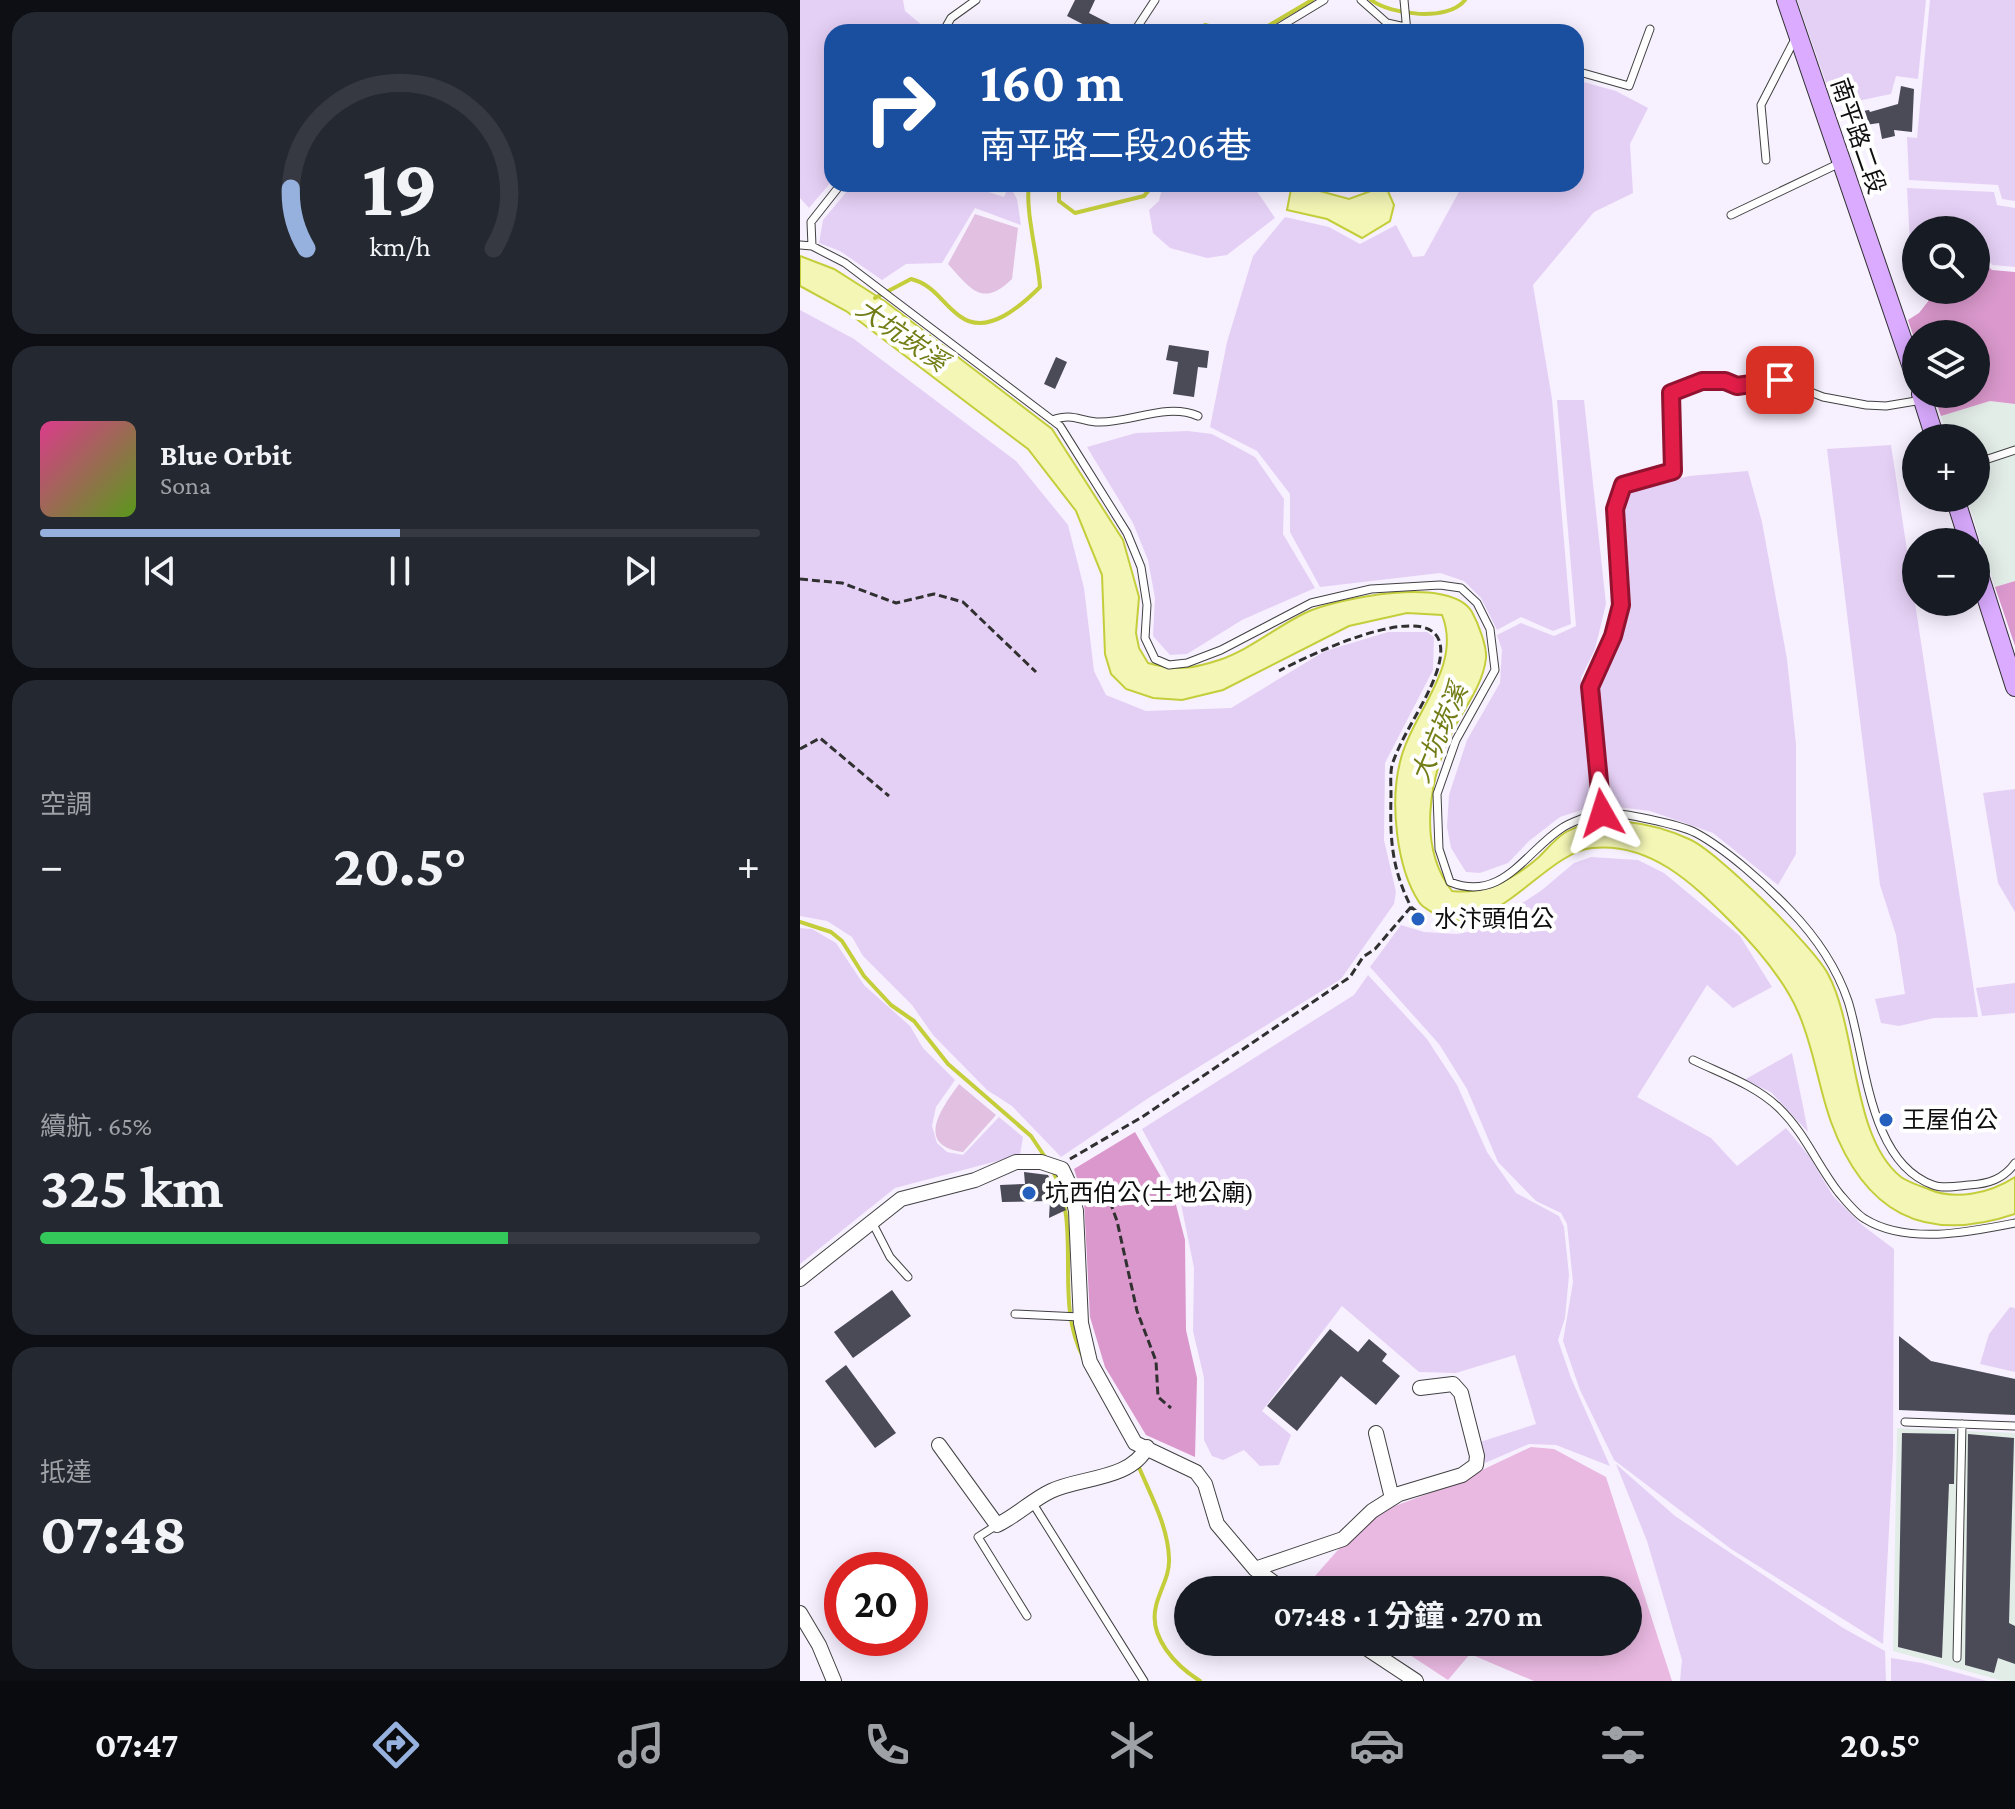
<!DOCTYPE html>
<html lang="zh-TW">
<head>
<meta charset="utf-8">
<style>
  :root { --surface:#171b24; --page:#242831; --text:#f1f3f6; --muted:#9ea1a6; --line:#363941; --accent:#96b1dd }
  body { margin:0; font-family:"Crimson Pro","Noto Sans TC",serif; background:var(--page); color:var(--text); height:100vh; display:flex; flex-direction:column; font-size:30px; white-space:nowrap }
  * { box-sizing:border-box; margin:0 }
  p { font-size:26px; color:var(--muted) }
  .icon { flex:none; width:44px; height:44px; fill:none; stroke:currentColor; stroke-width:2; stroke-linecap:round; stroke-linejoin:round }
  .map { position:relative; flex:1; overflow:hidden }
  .sheet { display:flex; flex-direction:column; gap:12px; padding:12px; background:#0d0f14; width:800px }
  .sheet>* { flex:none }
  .banner { position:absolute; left:24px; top:24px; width:760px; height:168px; border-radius:24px; box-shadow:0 4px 20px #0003; background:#1a4fa0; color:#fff; overflow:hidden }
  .buttons { position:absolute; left:1102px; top:216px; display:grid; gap:16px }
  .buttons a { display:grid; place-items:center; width:88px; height:88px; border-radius:50%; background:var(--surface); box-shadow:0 4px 20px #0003; font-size:40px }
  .speed { position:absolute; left:24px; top:1552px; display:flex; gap:16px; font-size:40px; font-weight:700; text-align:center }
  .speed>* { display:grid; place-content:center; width:104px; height:104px; border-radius:50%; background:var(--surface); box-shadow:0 4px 20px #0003; line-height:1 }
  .speed .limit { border:12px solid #d22; background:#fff; color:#111 }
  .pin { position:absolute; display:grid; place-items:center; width:68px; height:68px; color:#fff; margin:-34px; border-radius:16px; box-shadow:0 4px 12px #0006 }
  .me { position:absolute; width:88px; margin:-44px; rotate:354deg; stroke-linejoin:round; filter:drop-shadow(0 0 6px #0008) }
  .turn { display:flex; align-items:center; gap:28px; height:168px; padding:0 24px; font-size:36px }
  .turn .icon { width:104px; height:104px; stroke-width:2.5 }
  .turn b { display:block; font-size:56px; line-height:68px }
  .big { font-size:60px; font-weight:700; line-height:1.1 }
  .sheet .widget { flex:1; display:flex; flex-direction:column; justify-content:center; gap:12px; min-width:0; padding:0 28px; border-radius:24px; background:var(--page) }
  .sheet .dial { align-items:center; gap:0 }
  .dial svg { height:208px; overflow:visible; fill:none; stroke:var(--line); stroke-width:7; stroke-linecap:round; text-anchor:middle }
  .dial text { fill:var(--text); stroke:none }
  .song { display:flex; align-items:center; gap:24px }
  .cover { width:96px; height:96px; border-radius:12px; background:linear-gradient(135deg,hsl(330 70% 55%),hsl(90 70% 35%)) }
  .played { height:8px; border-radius:4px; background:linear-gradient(90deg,var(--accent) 50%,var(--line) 50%) }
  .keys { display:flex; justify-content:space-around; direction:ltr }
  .heat { display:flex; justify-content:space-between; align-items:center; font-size:44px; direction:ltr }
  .charge { height:12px; border-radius:6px; background:linear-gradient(90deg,#34c759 65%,var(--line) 0) }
  .trip { position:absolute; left:374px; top:1576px; width:468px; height:80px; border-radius:40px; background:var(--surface); box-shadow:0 4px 20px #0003; font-weight:700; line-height:80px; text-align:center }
  .tab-bar { display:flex; height:128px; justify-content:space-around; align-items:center; background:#090b0e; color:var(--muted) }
  .tab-bar .icon { width:56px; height:56px }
  .tab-bar .active { color:var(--accent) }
  .tab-bar b { font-size:36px; color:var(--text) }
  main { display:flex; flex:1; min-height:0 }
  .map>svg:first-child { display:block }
</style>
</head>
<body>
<main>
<section class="sheet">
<div class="widget dial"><svg viewBox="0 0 100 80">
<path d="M14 69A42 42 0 1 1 86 69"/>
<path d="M14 69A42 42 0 0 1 8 46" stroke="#96b1dd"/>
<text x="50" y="56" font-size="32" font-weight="700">19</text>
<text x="50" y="72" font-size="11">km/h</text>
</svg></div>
<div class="widget">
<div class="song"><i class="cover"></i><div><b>Blue Orbit</b><p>Sona</p></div></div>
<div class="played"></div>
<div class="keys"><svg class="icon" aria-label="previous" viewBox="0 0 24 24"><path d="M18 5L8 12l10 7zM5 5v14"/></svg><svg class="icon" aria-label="pause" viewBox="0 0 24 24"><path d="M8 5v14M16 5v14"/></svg><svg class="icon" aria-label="next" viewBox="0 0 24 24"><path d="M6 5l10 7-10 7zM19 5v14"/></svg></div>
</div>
<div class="widget"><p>空調</p>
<div class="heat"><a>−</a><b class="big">20.5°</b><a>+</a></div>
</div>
<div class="widget"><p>續航 · 65%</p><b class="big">325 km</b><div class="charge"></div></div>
<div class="widget"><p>抵達</p><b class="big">07:48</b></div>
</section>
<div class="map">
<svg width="1215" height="1681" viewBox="0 0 1215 1681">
  <rect width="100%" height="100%" fill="#f7f0ff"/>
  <!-- industrial -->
  <path fill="#e3ede8" d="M1190,401L1215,404V581L1195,587L1167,498H1176V438H1148L1141,416Z
    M1097,1428L1215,1433V1681H1203L1093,1651Z"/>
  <!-- farmland -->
  <path fill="#e5d0f5" d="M0,0H103L105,11L130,32H32V181L9,208L0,198Z
    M997,0H1126L1118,79L1096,76L1091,94L1034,106Z
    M1130,0H1215V201L1202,199L1198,185L1109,180L1107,137L1117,138Z
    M776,80L816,91L848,108L830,144L833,193L794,212L733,285L752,399L771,624L753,631L721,617L697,630L681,598L664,581L640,573L520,587L490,532V494L457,451L410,427L427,342L453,256L485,217L529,227L560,244L596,225L613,257L624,256L661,188L659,184H776Z
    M53,184H164L204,197L209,185L217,199L221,225L175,208L142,263L106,264L82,280L40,251L19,243L23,220Z
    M363,184H452L475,218L427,255L407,258L370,248L353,233L349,210L359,201Z
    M1107,188L1194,192L1197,205L1215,208V267L1193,265L1176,249V230H1116V285L1112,281Z
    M0,310L54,339L216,461L268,525L284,588L294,671L306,695L346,711L431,708L525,651L588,632H627L634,637L633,670L585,763L584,840L596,892L594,904L541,979L350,1097L261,1157L212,1106L187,1090L133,1035L112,1005L63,956L52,937L27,921L0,916Z
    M757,400H784L806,604L795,649L781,678L791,807L760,817L729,841L708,863L680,873L666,872L651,848L647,827L649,795L667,740L700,683L702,650L697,635L721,623L754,636L776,626Z
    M388,431L412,434L455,457L484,499L483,534L515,588L442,620L387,654L370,655L353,636L355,598L348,560L333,523L287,447L336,433Z
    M1091,445L1178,1017L1134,1018L1099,1026L1081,1023L1075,999L1105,994L1096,935L1080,885L1027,449Z
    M948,471L962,522L987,659L996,744V854L978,885L913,833L850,811L810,806L795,694L797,681L821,639L827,605L820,509L825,492L889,476Z
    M1215,789V912L1198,883L1183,793Z
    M791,857L838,860L864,873L940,936L972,987L933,1008L907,985L837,1097L911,1138L937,1166L986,1128L1009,1156L1033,1196L1062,1225L1094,1249L1093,1454L1083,1644L931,1549L814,1460L780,1390L763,1341L773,1282L767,1224L761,1213L736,1201L698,1162L667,1089L639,1044L570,967L601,925L624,932L657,934L683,929L742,890L774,863Z
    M0,928L12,929L36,943L64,985L110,1026L123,1048L155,1080L136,1107L132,1126L137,1143L147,1152L163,1155L199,1117L223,1137L220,1155L95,1188L0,1264Z
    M568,975L627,1039L657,1085L687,1152L716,1193L759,1216L764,1227L769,1275L765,1318L758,1340L771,1378L810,1466L756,1445L729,1444L685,1463L680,1442L736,1424L715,1355L656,1373L619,1372L542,1306L462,1411L491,1435L479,1465L460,1466L444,1450L423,1460L412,1456L404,1440V1378L393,1331L394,1268L380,1199L342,1129L554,995Z
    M1215,983V1013L1182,1016L1176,988Z
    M992,1053L1003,1106L1008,1132L971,1092L944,1080Z
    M1210,1307L1215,1308V1372L1180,1364L1189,1334Z
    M816,1464L875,1516L1043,1628L1085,1651L1086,1681H880L882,1660L847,1541Z
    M1091,1658L1122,1663L1187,1681H1091Z"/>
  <!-- green -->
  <path fill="#eab9e2" d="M731,1447L754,1449L806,1477L872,1681H734L670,1654L648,1680L590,1642H828V1590H511L508,1584L537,1551L584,1510L646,1487Z"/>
  <!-- forest -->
  <path fill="#da98cc" d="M1176,256L1192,270L1215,272V404L1190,401L1141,416L1133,394H1176V334H1116V344L1108,320L1119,313L1137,290H1176Z
    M1215,581V646L1195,587Z
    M335,1132L375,1201L385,1240L386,1330L397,1378L395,1457L346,1435L305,1367L290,1317L284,1201L274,1169Z"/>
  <!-- cemetery -->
  <path fill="#e1c0e1" d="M175,214L218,228L212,279C182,308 171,289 148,264Z
    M159,1084L196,1115L163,1152C114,1145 142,1108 159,1084Z"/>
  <!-- water -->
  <path fill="#f3f6b4" stroke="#c4ce3b" stroke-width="2" d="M505,187L549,199L579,188L587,189L594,205L590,221L562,238L527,219L487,210L491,189Z
    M0,256L34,269L86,302L252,429L323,540L339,597L336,633L339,648L348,663C376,671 392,669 419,660C449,650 476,627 505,613C537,598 651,575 672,612C678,623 687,646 686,658C683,685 665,707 653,730C629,778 617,846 652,891C685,895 714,879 739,857C747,849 756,838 766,832C801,812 854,823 889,839C916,850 1014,947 1028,974C1058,1030 1051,1137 1101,1177C1108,1182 1120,1186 1128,1189C1156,1201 1190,1193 1215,1177V1214C1123,1245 1064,1212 1031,1122C1018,1086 1014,1048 998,1012C983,978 956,947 930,921C892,883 850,842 792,848C743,853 690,947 633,913C629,910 622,907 619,902C596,867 590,802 600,762C611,714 663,667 642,615L607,613L549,626L423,690L382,700L353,698L326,689L311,674L305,654L302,575L276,511L228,449L46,311L0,286Z"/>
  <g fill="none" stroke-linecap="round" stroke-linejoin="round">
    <!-- stream -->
    <path stroke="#c4ce3b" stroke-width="4" d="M571,0C591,15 648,22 665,0
      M393,32L405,25L433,32
      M450,32L468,26L512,0
      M259,184V201L275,213L344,196L354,184
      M75,298L111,279C135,285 142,304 161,317C188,336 222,305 240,287C238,256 225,212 229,184
      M0,922L31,932L42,941L64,976L91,1005L114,1021L148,1064L231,1136L247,1160
      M253,1171C283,1229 253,1299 283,1357
      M338,1465C350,1494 368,1526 369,1558C370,1576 360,1589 356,1606C348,1637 376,1666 400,1681"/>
  </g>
  <!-- building -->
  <path fill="#4b4b57" d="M275,0H295L289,13L326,32H298L267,16Z
    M1101,86L1114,89L1112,132L1094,130L1095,136L1082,139L1079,123L1052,127L1050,113L1069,110L1070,112L1098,104Z
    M369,345L409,351L407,368L398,367L394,397L373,394L378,362L366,360Z
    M256,357L267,362L255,389L244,384Z
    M224,1172L248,1175L266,1210L249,1218L250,1201L202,1202L200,1185L225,1184Z
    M92,1290L111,1316L53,1358L34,1332Z
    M530,1329L558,1352L569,1339L587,1354L582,1361L600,1376L576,1405L541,1376L497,1431L467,1406Z
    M1099,1336L1131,1361L1215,1379V1415L1099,1410Z
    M46,1365L96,1433L75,1448L25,1381Z
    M1102,1433L1155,1434L1154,1484H1149L1142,1658L1098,1647Z
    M1168,1434L1214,1438L1209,1623L1215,1626V1664L1198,1658L1194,1673L1165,1665Z"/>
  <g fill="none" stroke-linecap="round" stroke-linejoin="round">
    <defs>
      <path id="lane" d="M561,0L587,23L605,27
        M604,0L607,32
        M476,29L524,0
        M143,32L151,18L176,0
        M334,32L355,0
        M776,71L829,86L850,29
        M966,160L961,105L996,37
        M931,215L1040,163
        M0,245L12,246L45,263L260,426L327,533L341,567L347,605L345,638L355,659L369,665L387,663L421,650L511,603L571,589L640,585L661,588L677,603L690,629L695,670L656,740L637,794L639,849L650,882C702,903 725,852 762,828C771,822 791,815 801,813C818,811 881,825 896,833C926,849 966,885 990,910C1015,936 1036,966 1048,1001C1066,1057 1068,1162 1133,1185C1143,1189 1158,1186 1169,1185C1188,1184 1204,1179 1215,1163
        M12,246L11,222L41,184
        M252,420C273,413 277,420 296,422C330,424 365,402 398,416
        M1176,463L1215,450
        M802,813L790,687L813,636L821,605L815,509L823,485L873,471L871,393L902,381H925L937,386L980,380L1023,397L1066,405L1086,406L1122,400
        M893,1060C922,1074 955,1085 979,1108C1005,1133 1017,1165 1039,1193C1046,1201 1056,1214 1065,1219C1107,1245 1170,1232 1215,1223
        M72,1222L90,1257L108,1277
        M215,1314L280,1317
        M1105,1422L1215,1426
        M232,1502L344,1681
        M197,1525L178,1537L227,1616
        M1157,1658L1162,1424"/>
      <path id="street" d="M0,1279L101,1199L175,1180L216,1162H241L262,1169L270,1186L276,1211L281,1323L290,1362L335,1443L396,1472L405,1484L417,1524L455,1569L484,1590
        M576,1433L592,1498
        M139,1445L197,1525C216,1516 232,1500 251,1491C280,1477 331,1480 347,1447
        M455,1569L543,1539L572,1511L599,1494L662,1475L676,1465L677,1456L661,1393L653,1384L620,1388
        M0,1613L19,1645L34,1681
        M557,1642L616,1681"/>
      <path id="secondary" d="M986,0L1116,379
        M1121,394L1135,438
        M1155,498L1169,542
        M1176,565L1215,687"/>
    </defs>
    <!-- lane casing -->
    <use href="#lane" stroke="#414141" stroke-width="9"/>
    <!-- street casing -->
    <use href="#street" stroke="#414141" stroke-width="16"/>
    <!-- secondary casing -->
    <use href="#secondary" stroke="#303030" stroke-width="20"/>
    <!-- path -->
    <path stroke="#303030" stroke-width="3" stroke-dasharray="8 4" stroke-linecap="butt" d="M0,579L42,583L96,603L134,594L163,602L236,672
      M0,749L20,738L89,796
      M611,907L625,918L623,925
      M270,1159L342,1117L550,977L563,957L575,949L611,907C591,867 590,838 591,795C591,786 590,774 592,765C603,732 626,704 637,671C667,578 509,655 479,671
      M284,1181H293L308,1196L317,1221L337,1311L356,1361L358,1397L371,1408"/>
    <!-- lane -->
    <use href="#lane" stroke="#fff" stroke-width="7"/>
    <!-- street -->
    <use href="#street" stroke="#fff" stroke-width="14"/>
    <!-- secondary -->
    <use href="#secondary" stroke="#daabff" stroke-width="18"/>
  </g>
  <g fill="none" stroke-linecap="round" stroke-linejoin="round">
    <defs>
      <path id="route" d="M802,813L790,687L813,636L821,605L815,509L823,485L873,471L871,393L902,381H925L937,386L980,380"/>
    </defs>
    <!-- route casing -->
    <use href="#route" stroke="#92132f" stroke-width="20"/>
    <!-- route -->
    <use href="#route" stroke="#e11d48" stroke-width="14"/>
  </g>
  <!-- markers -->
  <g fill="#2660bf" stroke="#fff" stroke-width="3">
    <circle cx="618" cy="919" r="8"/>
    <circle cx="1086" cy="1120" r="8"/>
    <circle cx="229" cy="1193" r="8"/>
  </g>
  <g text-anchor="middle" stroke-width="8" stroke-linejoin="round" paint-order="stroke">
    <!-- street labels -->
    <g font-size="24" fill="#0e0e0e" stroke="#fff">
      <text transform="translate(1058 136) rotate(71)" y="8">南平路二段</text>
    </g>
    <!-- poi labels -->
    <g font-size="24" fill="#0e0e0e" stroke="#fff" text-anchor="start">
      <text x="634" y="927">水汴頭伯公</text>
      <text x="1102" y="1128">王屋伯公</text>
      <text x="245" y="1201">坑西伯公(土地公廟)</text>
    </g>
    <!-- water labels -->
    <g font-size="26" font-style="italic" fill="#727d16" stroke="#fff">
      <text transform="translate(102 335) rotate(35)" y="9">大坑崁溪</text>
      <text transform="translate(639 733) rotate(-67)" y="9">大坑崁溪</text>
    </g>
  </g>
</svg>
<div class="buttons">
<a><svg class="icon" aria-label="search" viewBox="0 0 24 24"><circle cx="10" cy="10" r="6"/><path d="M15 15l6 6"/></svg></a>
<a><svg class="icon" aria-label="layers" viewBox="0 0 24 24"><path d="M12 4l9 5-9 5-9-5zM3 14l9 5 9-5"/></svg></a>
<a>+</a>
<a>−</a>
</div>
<div class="speed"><div class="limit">20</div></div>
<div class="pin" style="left:980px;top:380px;background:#d93025"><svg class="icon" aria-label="arrive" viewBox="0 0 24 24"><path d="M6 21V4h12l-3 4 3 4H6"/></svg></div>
<svg class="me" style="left:802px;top:813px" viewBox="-20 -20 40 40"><path d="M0-17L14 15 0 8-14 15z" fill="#e11d48" stroke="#fff" stroke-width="4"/></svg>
<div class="trip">07:48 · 1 分鐘 · 270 m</div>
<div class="banner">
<div class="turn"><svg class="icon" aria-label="right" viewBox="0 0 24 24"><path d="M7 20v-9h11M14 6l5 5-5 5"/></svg><div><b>160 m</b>南平路二段206巷</div></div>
</div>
</div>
</main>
<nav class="tab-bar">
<b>07:47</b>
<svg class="icon active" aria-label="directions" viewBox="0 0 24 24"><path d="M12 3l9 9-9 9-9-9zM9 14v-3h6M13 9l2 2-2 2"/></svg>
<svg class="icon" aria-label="music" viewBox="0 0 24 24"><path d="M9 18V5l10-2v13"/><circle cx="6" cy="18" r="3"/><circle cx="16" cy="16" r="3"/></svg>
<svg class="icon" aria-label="phone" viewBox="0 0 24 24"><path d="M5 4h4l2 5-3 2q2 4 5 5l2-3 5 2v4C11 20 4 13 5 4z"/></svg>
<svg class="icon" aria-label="climate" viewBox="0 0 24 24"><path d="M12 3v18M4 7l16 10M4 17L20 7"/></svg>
<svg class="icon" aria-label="car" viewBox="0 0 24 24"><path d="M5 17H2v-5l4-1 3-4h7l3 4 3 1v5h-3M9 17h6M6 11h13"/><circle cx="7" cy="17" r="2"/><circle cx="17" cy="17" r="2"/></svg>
<svg class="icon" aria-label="filters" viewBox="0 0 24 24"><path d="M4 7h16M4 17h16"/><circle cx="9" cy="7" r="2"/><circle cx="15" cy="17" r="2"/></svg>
<b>20.5°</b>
</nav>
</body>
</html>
